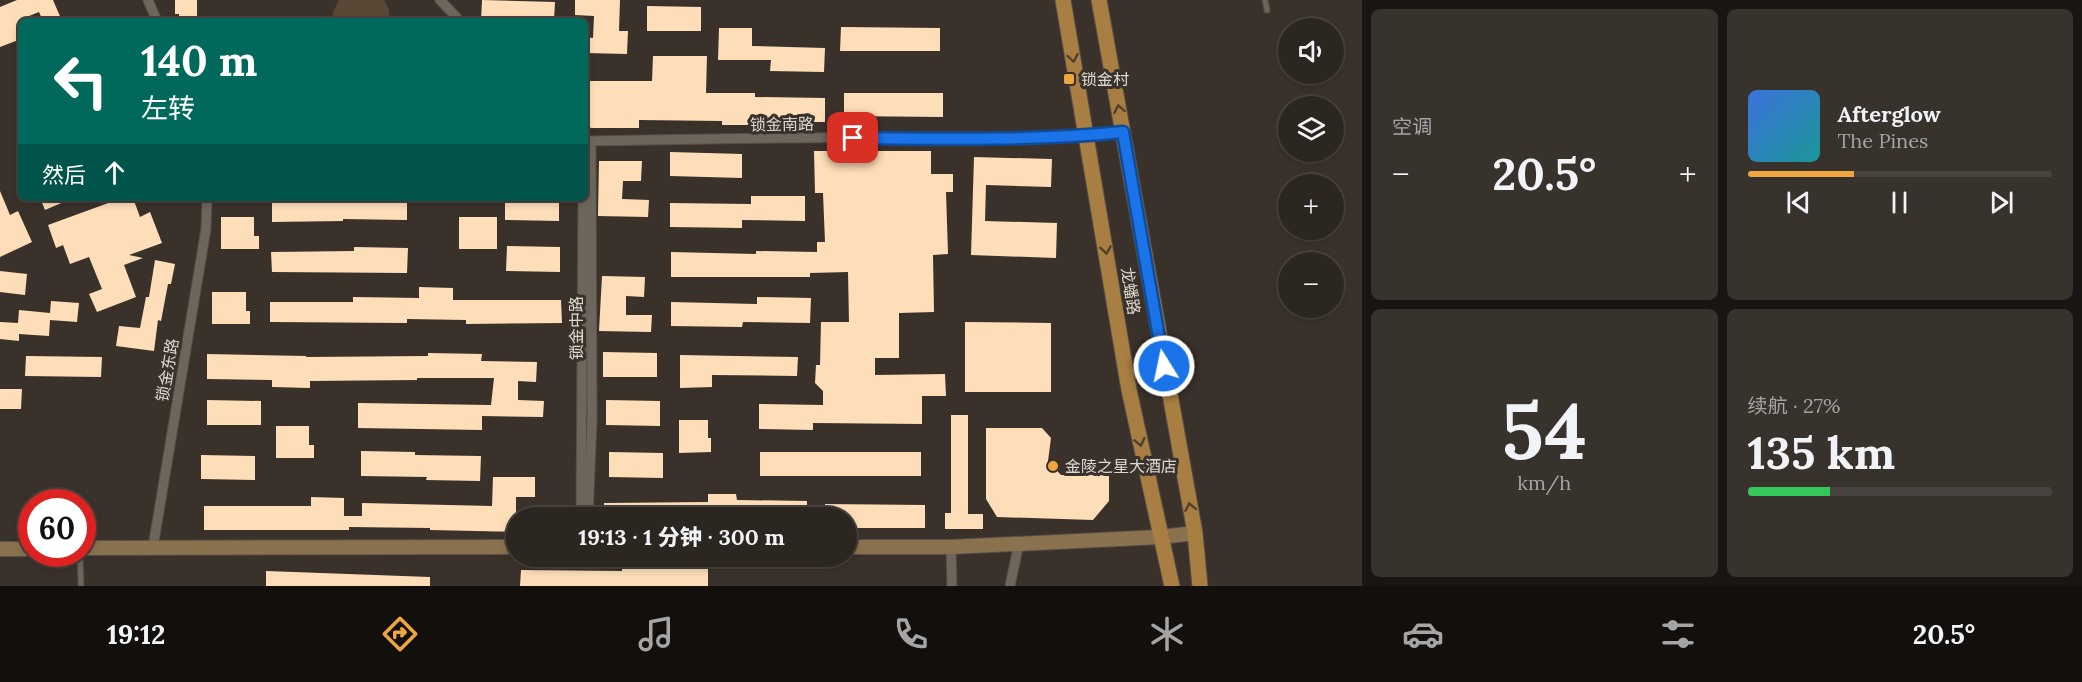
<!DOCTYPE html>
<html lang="zh">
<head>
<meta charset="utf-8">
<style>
  :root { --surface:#2c2620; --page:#38322d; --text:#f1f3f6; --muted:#a6a5a5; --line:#48433e; --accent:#f0a63f }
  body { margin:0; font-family:Lora,"Noto Sans SC",serif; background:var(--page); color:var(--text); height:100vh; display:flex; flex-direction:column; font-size:22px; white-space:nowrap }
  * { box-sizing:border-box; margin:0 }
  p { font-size:20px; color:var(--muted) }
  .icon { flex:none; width:33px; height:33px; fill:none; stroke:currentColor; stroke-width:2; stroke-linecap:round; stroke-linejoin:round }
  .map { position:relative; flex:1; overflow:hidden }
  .details { display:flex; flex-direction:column; gap:9px; padding:9px; background:#181512; width:720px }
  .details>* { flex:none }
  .hud { position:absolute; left:18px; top:18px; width:570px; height:183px; border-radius:9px; box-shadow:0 3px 9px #0003,0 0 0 2px var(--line); background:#00695c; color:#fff; overflow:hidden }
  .controls { position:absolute; left:1278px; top:18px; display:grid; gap:12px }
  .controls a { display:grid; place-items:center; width:66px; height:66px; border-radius:50%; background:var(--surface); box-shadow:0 3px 9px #0003,0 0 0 2px var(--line); font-size:30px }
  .speed { position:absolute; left:18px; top:489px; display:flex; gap:12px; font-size:30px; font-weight:700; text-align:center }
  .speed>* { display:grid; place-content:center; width:78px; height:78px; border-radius:50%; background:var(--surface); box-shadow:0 3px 9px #0003,0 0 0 2px var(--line); line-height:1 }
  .speed .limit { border:9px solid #d22; background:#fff; color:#111 }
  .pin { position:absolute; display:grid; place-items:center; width:51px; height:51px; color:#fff; margin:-26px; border-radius:12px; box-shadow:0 3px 9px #0006 }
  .me { position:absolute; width:66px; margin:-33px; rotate:350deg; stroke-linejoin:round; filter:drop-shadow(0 0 4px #0008) }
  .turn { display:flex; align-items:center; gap:21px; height:126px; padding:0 24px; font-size:27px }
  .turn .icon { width:78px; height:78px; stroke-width:2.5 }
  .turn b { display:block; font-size:42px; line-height:51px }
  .then { display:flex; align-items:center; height:57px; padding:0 24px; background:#0003; gap:12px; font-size:22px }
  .big { font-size:45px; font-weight:800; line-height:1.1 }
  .details .card { flex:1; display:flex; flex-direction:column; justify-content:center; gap:9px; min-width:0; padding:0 21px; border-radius:9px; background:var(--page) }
  .details .dial { align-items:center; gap:0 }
  .dial b { font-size:78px; line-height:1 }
  .song { display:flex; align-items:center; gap:18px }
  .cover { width:72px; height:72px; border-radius:9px; background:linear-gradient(135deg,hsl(220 70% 55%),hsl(180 70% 35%)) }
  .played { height:6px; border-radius:3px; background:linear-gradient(90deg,var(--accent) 35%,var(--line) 35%) }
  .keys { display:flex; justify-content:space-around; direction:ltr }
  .heat { display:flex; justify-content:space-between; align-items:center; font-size:33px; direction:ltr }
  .charge { height:9px; border-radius:4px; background:linear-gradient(90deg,#34c759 27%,var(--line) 0) }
  .details .tiles { flex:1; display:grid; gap:9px; grid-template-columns:repeat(2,1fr) }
  .trip { position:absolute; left:506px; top:507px; width:351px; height:60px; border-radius:30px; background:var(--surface); box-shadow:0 3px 9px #0003,0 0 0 2px var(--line); font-weight:800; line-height:60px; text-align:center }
  .tab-bar { display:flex; height:96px; justify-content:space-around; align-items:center; background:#120f0d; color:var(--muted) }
  .tab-bar .icon { width:42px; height:42px }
  .tab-bar .active { color:var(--accent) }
  .tab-bar b { font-size:27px; color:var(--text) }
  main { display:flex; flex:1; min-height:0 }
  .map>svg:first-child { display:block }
</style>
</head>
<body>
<main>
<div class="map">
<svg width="1362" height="586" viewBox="0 0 1362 586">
  <rect width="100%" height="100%" fill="#3a322a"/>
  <!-- green -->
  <path fill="#584835" d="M339,0H384L389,10L390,21H332L333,12Z"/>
  <!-- building -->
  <path fill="#fedeb9" d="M17,0H53L62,21H43L39,12L19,20L21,39L0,47V7Z
    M175,0H197V21H179V14H175Z
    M482,0L555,2L554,21H481Z
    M575,0H620L619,31H628L627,54L585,53V37L593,38L594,16L575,15Z
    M647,6L701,7V31H647Z
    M841,27L940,28V51H840Z
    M719,28H752V46L825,48L824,72L770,71L771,60H718Z
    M653,56H707L706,93H755V97L825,98V122H759V125H722V121L639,120V128H591L585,124V81H652Z
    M844,93H943V117L844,116Z
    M814,151H931V174H953V192H946L948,254L933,255L934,312L899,313V358H875V375L945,374L946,396H922V424L813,423V430L759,429V404L823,405V391L815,383L816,365H820L821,322H849L848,272L810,273V277H671V252L756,254V251L817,252V242H825L823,193H815Z
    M670,152L742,154V178L670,176Z
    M974,157L1052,159L1051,187L986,185L985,221L1057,223L1056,258L971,255Z
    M599,161H642L641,181H623L622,199L649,200L648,217L598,216Z
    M0,191L10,215L18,211L32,242L0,257Z
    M751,196H805V221L742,220V228L670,227V203L751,204Z
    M40,198H73L45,210Z
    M122,198H133L140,217L150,212L162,243L129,255L143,258L124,265L136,297L97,312L89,294L102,289L89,257L70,264L63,245L56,248L48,225Z
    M353,198H407V220L343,219V221L272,222V202L353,201Z
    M505,198H559V221L505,220Z
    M221,217H254V236H259V249H221Z
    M459,217H497V249H459Z
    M507,246L560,247V272L506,271Z
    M354,247L408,248L407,273L272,272L271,252L354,251Z
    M155,260L175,264L171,284H168L161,321L158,320L154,351L116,346L119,326L140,328L146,297H149Z
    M0,271L27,274L25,295L0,292Z
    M602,276L645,277L644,297L626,296V315H652L651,332L599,331Z
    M419,287L453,288V300H561L562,323L466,324V320L407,319V323L270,322V302H353V297L419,298Z
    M212,292H246V311H250V324H212Z
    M757,297L811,298L810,323L743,322L742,327L671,326V302L757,304Z
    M51,301L79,303L77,322L50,320L49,336L19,334V341L0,339V322L18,323L19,310L50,313Z
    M965,322L1051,323V392H965Z
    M603,352L657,353V377H603Z
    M428,353L482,354L481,361L537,362L536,382L518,381V400L544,401L543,417L482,416V430L358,428V403L491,405L494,378H417V380L310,381V388L272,387V380L207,379V354L306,356V357L428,356Z
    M680,355L798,357L797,376L712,375V387L680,388Z
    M26,356L102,357L101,377L25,376Z
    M0,389H22L21,409H0Z
    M207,400L261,401V425H207Z
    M606,400L660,401V426L606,425Z
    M951,415H968V514H983V529H945V513H951Z
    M679,420H708V438H711V452L679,453Z
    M276,426H309V445H314V458H276Z
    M986,428H1042L1051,438L1048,461L1061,475L1109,474V501L1093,520L997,517L986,499Z
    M361,451L415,452V455L481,456L480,481L426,480L427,477L361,476Z
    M609,452L663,453V478L609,477Z
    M760,452H921V476H760Z
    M201,455L255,456V480L201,479Z
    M493,477H535V497H516V532L430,530V528L349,527V530H204V506H311V497L344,498V516H362V503L492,506Z
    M708,494H736L737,500L807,501V518H604V503L708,502Z
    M825,504L925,505V528H846V518H825Z
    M622,568L708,569V586H520L521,570L622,571Z
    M266,571L430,577V586H266Z"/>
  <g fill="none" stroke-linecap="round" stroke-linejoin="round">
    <defs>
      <path id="lane" d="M1265,0L1267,10
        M80,554L81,586"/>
      <path id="street" d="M148,0L157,21
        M440,0L460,21
        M585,141C675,140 764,137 854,138C943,138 1033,141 1123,132
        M585,142L591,146L592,420L588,518
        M581,518L583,198
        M153,547L206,229L207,198
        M951,547L952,586
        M1010,586L1019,543"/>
      <path id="secondary" d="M846,547H951L1160,537L1195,533
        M82,548L516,547
        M0,549H32"/>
      <path id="primary" d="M1063,0L1129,390L1172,586
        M1099,0L1195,533L1200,586"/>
    </defs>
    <!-- lane casing -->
    <use href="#lane" stroke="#554f48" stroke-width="7"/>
    <!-- street casing -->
    <use href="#street" stroke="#554f48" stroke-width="11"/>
    <!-- secondary casing -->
    <use href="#secondary" stroke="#554f48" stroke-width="16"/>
    <!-- primary casing -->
    <use href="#primary" stroke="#554f48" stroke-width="17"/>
    <!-- lane -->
    <use href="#lane" stroke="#6e665c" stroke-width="4.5"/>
    <!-- street -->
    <use href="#street" stroke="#6e665c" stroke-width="9"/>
    <!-- secondary -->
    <use href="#secondary" stroke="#8b724f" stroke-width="14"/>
    <!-- primary -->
    <use href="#primary" stroke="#a87e42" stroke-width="15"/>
  </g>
  <!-- one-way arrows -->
  <defs><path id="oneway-chevron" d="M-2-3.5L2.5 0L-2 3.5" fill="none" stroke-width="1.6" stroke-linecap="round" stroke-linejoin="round" transform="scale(1.5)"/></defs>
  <g stroke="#50412f">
    <use href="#oneway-chevron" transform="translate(1073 58) rotate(80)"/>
    <use href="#oneway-chevron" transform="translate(1119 109) rotate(-100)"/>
    <use href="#oneway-chevron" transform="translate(1106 250) rotate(81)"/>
    <use href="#oneway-chevron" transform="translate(1140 442) rotate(78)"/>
    <use href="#oneway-chevron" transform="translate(1190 507) rotate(-101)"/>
  </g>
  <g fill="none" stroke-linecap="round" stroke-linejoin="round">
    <defs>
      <path id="route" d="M853,138C942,139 1033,141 1123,132L1164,366"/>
    </defs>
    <!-- route casing -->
    <use href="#route" stroke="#114b97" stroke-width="15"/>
    <!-- route -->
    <use href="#route" stroke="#1a73e8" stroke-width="10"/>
  </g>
  <!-- markers -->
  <g fill="#f0a63f" stroke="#3a322a" stroke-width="2">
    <rect x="1063" y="73" width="12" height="12" rx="3"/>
    <circle cx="1053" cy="466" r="6"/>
  </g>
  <g text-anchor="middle" stroke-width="6" stroke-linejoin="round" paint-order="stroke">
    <!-- poi labels -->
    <g font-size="16" fill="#dcd8d2" stroke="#3a322a" text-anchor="start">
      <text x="1081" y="85">锁金村</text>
      <text x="1065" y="472">金陵之星大酒店</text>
    </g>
    <!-- street labels -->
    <g font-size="16" fill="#dcd8d2" stroke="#3a322a">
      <text transform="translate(782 124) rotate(-1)" y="6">锁金南路</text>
      <text transform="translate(1131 291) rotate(81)" y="6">龙蟠路</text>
      <text transform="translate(576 328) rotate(-90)" y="6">锁金中路</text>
      <text transform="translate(167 370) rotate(-80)" y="6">锁金东路</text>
    </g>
  </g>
</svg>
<div class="controls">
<a><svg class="icon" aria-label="sound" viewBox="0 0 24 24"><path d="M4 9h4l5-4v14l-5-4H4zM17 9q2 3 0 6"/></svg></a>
<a><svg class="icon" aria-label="layers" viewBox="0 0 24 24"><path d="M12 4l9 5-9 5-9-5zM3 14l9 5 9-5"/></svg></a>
<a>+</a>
<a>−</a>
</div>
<div class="speed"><div class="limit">60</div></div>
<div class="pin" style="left:853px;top:138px;background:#d93025"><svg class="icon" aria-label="arrive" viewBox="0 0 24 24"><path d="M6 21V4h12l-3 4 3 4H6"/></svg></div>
<svg class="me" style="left:1164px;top:366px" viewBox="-20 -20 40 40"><circle r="17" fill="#1a73e8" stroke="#fff" stroke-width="3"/><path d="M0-11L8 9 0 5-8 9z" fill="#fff"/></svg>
<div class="trip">19:13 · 1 分钟 · 300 m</div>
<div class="hud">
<div class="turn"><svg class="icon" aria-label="left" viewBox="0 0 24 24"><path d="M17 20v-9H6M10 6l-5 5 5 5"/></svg><div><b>140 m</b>左转</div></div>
<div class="then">然后<svg class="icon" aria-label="ahead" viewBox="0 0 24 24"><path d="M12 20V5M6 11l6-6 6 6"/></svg></div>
</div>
</div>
<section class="details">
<div class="tiles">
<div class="card"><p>空调</p>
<div class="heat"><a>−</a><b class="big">20.5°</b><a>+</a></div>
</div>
<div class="card">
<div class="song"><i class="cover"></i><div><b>Afterglow</b><p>The Pines</p></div></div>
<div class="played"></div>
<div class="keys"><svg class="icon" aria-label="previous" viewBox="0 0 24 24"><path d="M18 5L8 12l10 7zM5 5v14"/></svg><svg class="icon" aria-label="pause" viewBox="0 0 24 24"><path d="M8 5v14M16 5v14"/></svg><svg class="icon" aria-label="next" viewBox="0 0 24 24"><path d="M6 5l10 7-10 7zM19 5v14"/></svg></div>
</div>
<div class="card dial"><b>54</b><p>km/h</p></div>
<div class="card"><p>续航 · 27%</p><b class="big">135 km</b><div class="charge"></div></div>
</div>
</section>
</main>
<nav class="tab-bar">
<b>19:12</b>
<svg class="icon active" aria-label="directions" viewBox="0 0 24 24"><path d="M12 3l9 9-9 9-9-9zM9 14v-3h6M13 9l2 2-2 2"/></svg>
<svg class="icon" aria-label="music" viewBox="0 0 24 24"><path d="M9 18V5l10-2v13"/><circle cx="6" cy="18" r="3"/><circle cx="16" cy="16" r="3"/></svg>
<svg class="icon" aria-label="phone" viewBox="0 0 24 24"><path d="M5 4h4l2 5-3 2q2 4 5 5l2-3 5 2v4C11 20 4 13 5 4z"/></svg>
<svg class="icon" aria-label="climate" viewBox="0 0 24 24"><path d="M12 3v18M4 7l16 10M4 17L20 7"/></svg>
<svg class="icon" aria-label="car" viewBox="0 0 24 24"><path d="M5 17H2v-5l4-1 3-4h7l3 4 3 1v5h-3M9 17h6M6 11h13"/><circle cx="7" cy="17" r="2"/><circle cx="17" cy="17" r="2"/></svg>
<svg class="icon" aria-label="filters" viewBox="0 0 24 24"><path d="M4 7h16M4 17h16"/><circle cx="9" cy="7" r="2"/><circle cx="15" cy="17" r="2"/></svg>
<b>20.5°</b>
</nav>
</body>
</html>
